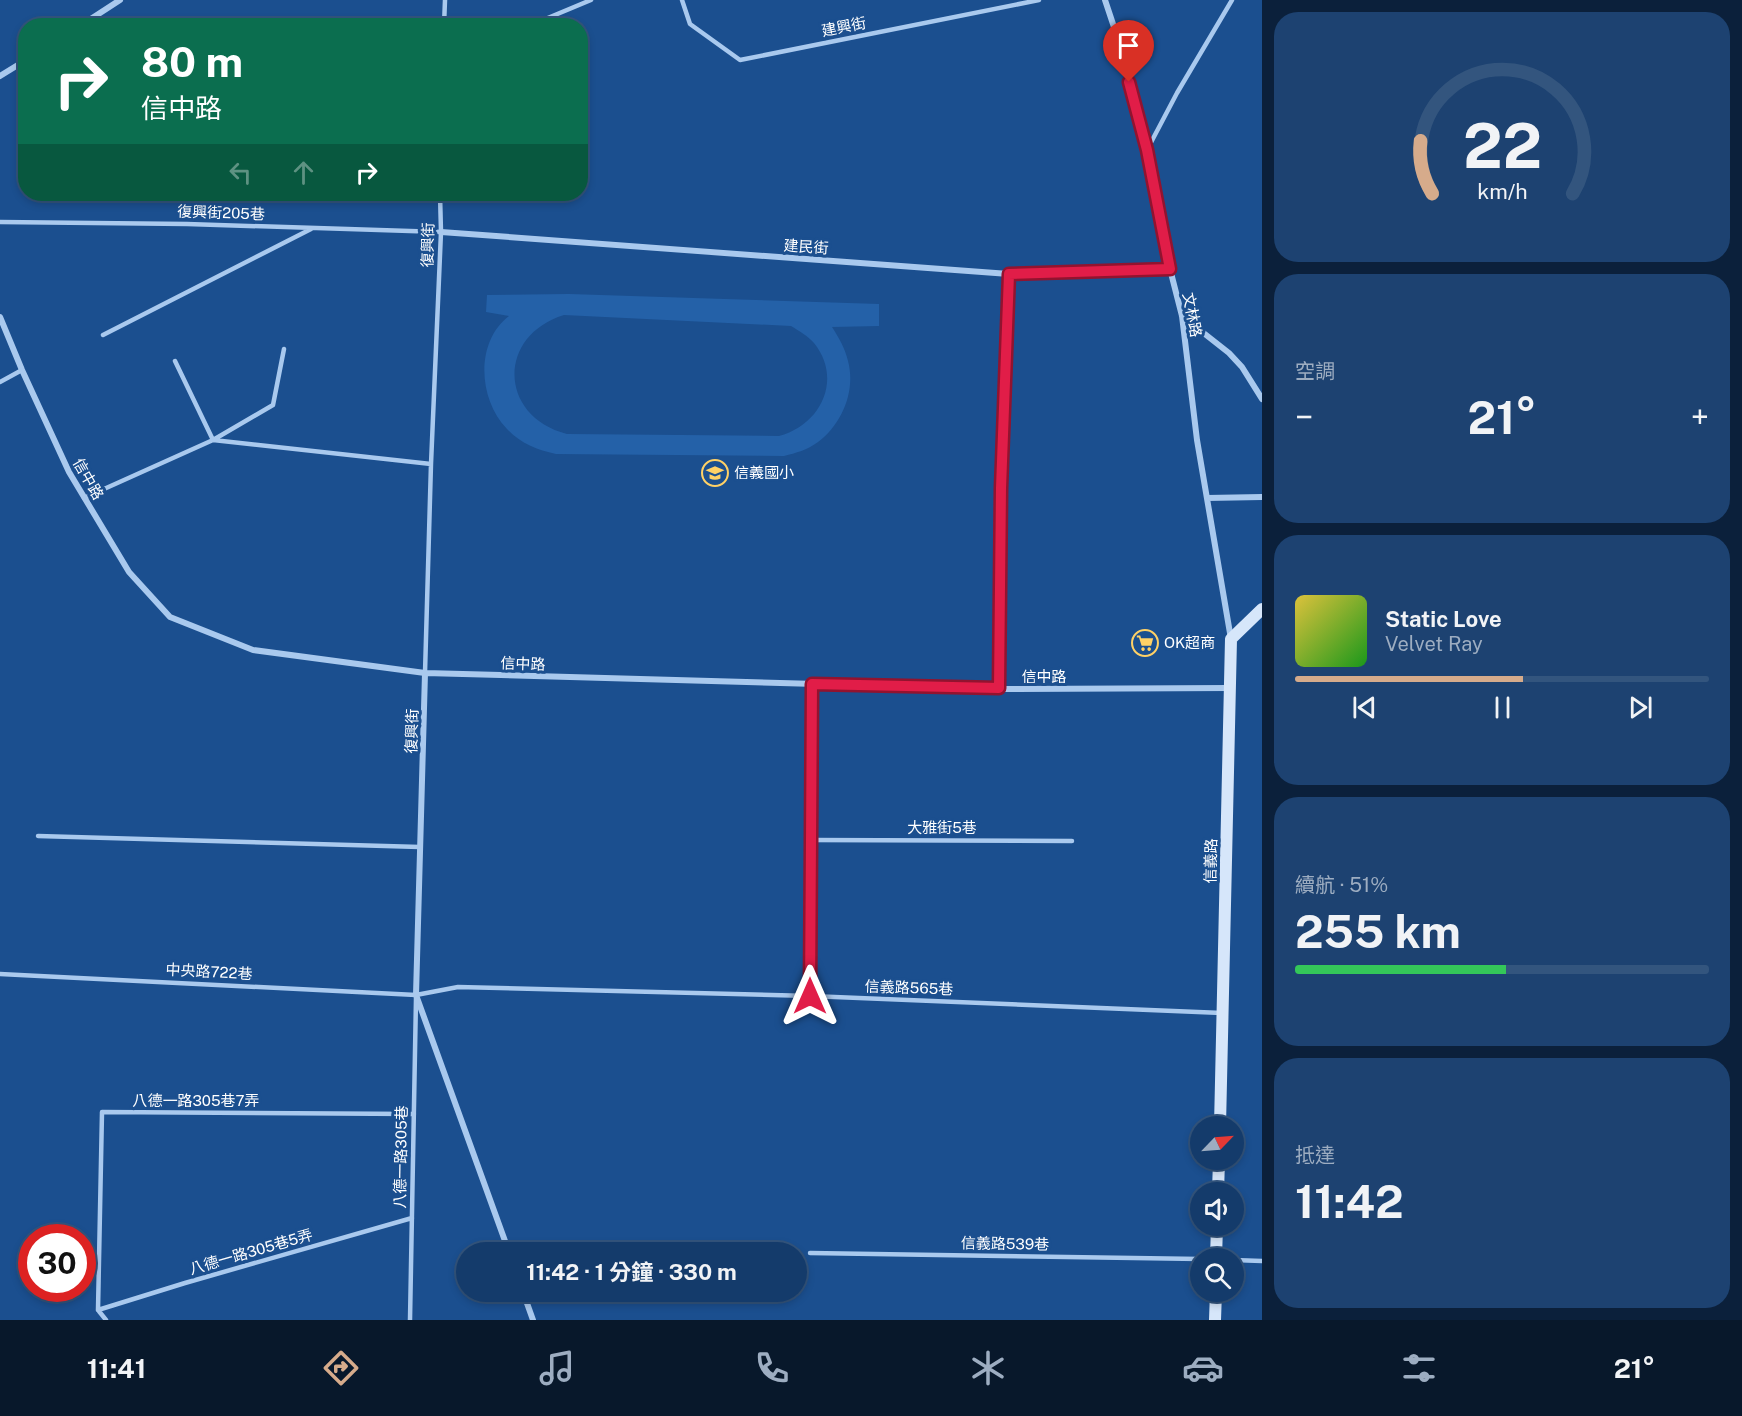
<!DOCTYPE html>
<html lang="zh-TW">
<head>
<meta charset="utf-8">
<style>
  :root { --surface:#143b6b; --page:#1d4271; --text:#f1f3f6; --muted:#9dadc1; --line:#33557e; --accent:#d6ab8b }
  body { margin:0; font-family:"Public Sans","Noto Sans TC",sans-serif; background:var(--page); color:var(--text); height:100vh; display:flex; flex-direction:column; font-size:22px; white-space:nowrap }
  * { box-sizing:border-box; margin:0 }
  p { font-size:20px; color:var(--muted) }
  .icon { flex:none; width:33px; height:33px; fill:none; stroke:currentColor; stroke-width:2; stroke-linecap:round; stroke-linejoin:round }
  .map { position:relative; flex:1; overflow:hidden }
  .sheet { display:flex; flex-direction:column; gap:12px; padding:12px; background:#0b203b; width:480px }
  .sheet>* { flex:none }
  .guide { position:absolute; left:18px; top:18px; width:570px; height:183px; border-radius:24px; box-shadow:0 3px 9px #0003,0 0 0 2px var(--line); background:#0b6e4f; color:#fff; overflow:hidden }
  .needle { width:39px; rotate:65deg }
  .buttons { position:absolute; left:1190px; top:1116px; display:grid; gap:12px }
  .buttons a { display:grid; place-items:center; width:54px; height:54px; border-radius:50%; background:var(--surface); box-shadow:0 3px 9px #0003,0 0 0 2px var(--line); font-size:30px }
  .speed { position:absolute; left:18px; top:1224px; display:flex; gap:12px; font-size:30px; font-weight:700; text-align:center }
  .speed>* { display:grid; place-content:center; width:78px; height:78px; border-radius:50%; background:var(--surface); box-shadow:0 3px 9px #0003,0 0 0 2px var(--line); line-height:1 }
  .speed .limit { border:9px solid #d22; background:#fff; color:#111 }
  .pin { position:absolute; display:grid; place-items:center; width:51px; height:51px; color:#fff; margin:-62px -26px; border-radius:50% 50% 50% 0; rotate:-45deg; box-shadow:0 0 6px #0007 }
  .pin .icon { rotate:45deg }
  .me { position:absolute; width:66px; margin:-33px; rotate:0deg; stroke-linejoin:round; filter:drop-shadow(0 0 4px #0008) }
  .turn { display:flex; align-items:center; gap:21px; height:126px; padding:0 24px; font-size:27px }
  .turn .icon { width:78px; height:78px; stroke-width:2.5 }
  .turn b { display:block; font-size:42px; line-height:51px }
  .lanes { display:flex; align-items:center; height:57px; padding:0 24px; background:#0003; justify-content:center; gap:30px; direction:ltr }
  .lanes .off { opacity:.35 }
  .big { font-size:45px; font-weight:700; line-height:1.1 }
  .sheet .tile { flex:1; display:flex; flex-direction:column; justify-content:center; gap:9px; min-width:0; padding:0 21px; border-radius:24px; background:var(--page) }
  .sheet .dial { align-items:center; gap:0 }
  .dial svg { height:156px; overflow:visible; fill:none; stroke:var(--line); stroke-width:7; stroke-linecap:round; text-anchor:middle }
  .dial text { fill:var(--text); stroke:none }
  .song { display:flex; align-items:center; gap:18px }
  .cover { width:72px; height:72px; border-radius:9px; background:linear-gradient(135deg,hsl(50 70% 55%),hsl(120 70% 35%)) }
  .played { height:6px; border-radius:3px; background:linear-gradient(90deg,var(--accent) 55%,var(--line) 55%) }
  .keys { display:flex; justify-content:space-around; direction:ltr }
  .heat { display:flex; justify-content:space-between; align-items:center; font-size:33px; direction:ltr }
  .charge { height:9px; border-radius:4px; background:linear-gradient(90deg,#34c759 51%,var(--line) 0) }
  .trip { position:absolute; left:456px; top:1242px; width:351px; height:60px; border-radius:30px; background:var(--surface); box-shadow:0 3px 9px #0003,0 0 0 2px var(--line); font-weight:700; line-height:60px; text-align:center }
  .dock { display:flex; height:96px; justify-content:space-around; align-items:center; background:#08182b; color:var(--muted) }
  .dock .icon { width:42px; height:42px }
  .dock .active { color:var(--accent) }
  .dock b { font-size:27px; color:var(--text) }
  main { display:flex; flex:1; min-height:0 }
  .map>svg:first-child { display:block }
</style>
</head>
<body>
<main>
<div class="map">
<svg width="1262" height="1320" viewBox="0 0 1262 1320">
  <rect width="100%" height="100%" fill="#1b4f8f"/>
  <!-- green -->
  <path fill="#2461a8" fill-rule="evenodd" d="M569,294L879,304V326L832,327C839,338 845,348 848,361C856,391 842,424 818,442C807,450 796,453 784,456L556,454C537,450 520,443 507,429C478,399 475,342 509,316L486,312L487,295ZM564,315L791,326C799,331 807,335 814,343C843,379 821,425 779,436L567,434C499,417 496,336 564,315Z"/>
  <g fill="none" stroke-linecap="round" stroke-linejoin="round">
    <!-- lane -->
    <path stroke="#a9c9ee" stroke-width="4.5" d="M682,0L690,24L740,60L1039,0
      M531,25L591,0
      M444,26L445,0
      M1147,150L1177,93L1232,0
      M0,222L187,224L441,232
      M103,335L311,229
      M175,361L213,440L273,405L284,349
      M0,382L22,370
      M84,498L213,440L431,464
      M425,673L431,464L441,232L440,194
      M38,836L420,847
      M811,840L1072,841
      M0,974L416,995L458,987L810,996L1222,1013
      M810,1253L1200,1259
      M1233,1260L1262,1261
      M98,1310L185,1283L412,1218
      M106,1320L98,1310L102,1112L414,1114
      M410,1320L416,998"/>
    <!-- street -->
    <path stroke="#a9c9ee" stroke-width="6" d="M1105,0L1117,36L1147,150L1170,269L1182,316L1197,440L1231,639
      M80,26L120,0
      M0,76L26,60
      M441,232L1009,274L1170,269
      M1182,316L1229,353L1242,367L1262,399
      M0,317L22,370L69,472L129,572L170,617L253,650L425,673L999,689L1230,688
      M1207,498L1262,497
      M425,673L416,995L509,1252
      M999,689L1001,488L1009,274
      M810,996L812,684
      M523,1292L533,1320"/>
    <!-- secondary -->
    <path stroke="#d6e6fa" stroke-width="12" d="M1220,1126L1231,639L1262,609
      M1218,1192L1219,1160
      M1216,1258L1217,1226
      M1215,1320L1216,1292"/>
  </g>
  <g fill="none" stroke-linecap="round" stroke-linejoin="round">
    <defs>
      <path id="route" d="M810,996L812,684L999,688L1001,488L1009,274L1170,269L1147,150L1129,82"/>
    </defs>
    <!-- route casing -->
    <use href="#route" stroke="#92132f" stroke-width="15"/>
    <!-- route -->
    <use href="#route" stroke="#e11d48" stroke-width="10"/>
  </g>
  <!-- icons -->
  <defs>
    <symbol id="school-ring" viewBox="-11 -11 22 22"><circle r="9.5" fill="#1b4f8f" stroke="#ffd166" stroke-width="1.5"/><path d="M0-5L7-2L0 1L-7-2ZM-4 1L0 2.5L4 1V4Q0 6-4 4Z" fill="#ffd166"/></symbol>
    <symbol id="supermarket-ring" viewBox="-11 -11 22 22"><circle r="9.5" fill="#1b4f8f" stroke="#ffd166" stroke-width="1.5"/><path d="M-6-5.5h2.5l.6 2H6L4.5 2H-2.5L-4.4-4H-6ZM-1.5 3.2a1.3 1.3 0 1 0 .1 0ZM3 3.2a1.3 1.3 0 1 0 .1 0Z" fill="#ffd166"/></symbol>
  </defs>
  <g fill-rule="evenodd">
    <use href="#school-ring" x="700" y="458" width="30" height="30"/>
    <use href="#supermarket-ring" x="1130" y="628" width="30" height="30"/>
  </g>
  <g text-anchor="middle" stroke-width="6" stroke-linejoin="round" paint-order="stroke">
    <!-- street labels -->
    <g font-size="15" fill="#fff" stroke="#1b4f8f">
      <text transform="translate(844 27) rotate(-11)" y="5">建興街</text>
      <text transform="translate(221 213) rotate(2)" y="5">復興街205巷</text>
      <text transform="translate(428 245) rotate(-89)" y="5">復興街</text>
      <text transform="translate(806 247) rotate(4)" y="5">建民街</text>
      <text transform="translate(1192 315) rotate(79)" y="5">文林路</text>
      <text transform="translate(88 479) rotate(60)" y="5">信中路</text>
      <text transform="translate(523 664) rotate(2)" y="5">信中路</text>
      <text x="1044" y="682">信中路</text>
      <text transform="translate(412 731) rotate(-88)" y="5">復興街</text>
      <text x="942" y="833">大雅街5巷</text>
      <text transform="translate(1211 861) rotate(-89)" y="5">信義路</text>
      <text transform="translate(209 972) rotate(3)" y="5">中央路722巷</text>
      <text transform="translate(909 988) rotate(2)" y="5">信義路565巷</text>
      <text x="196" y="1106">八德一路305巷7弄</text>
      <text transform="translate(401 1157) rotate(-89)" y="5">八德一路305巷</text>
      <text transform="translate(1005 1244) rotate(1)" y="5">信義路539巷</text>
      <text transform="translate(251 1252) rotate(-16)" y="5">八德一路305巷5弄</text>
    </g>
    <!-- poi labels -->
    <g font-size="15" fill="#fff" stroke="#1b4f8f" text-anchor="start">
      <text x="734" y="478">信義國小</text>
      <text x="1164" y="648">OK超商</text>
    </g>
  </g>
</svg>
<div class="buttons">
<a><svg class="needle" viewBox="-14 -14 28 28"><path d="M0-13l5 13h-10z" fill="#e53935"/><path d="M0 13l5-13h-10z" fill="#9dadc1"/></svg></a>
<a><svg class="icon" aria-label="sound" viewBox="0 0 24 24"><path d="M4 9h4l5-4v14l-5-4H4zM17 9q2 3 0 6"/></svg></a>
<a><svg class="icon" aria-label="search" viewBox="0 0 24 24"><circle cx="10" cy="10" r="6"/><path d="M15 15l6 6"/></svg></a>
</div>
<div class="speed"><div class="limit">30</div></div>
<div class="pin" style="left:1129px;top:82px;background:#d93025"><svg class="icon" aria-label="arrive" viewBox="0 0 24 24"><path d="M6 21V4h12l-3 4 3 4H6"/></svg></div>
<svg class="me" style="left:810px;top:996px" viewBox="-20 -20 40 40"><path d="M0-17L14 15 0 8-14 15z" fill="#e11d48" stroke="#fff" stroke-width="4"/></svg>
<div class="trip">11:42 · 1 分鐘 · 330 m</div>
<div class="guide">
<div class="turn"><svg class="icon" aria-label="right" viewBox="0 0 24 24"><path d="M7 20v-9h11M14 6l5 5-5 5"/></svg><div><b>80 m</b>信中路</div></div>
<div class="lanes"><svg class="icon off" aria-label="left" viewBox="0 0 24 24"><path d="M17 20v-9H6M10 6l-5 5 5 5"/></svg><svg class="icon off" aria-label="ahead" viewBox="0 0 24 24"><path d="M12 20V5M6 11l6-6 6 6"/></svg><svg class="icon" aria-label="right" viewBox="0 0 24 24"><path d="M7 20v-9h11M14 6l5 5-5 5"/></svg></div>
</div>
</div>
<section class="sheet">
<div class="tile dial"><svg viewBox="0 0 100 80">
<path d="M14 69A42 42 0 1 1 86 69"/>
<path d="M14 69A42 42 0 0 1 8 42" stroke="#d6ab8b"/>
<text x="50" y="56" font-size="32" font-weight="700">22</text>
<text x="50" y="72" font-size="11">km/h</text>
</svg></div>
<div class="tile"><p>空調</p>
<div class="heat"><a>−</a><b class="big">21°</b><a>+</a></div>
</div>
<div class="tile">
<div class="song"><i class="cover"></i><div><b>Static Love</b><p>Velvet Ray</p></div></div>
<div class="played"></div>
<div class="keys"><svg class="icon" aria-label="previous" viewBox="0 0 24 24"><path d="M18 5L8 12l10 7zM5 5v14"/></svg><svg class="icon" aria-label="pause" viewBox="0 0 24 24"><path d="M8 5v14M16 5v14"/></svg><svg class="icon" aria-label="next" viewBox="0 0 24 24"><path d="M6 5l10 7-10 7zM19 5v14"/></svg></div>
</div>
<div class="tile"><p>續航 · 51%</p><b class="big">255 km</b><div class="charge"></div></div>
<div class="tile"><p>抵達</p><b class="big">11:42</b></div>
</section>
</main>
<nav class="dock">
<b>11:41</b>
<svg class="icon active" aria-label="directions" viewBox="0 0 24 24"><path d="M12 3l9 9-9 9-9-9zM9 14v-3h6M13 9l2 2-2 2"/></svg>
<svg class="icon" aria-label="music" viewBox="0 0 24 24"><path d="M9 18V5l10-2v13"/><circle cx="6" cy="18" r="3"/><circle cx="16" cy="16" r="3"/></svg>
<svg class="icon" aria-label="phone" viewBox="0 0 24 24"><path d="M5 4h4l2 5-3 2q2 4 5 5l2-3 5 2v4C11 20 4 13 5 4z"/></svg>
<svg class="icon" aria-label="climate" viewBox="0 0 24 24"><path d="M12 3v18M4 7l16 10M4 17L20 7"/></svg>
<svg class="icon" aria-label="car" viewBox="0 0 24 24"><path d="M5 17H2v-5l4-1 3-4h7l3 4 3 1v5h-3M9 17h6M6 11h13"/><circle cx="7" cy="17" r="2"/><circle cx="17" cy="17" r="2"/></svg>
<svg class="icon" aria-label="filters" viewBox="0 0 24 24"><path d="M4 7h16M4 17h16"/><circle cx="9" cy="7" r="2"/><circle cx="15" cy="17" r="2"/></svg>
<b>21°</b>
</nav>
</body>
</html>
